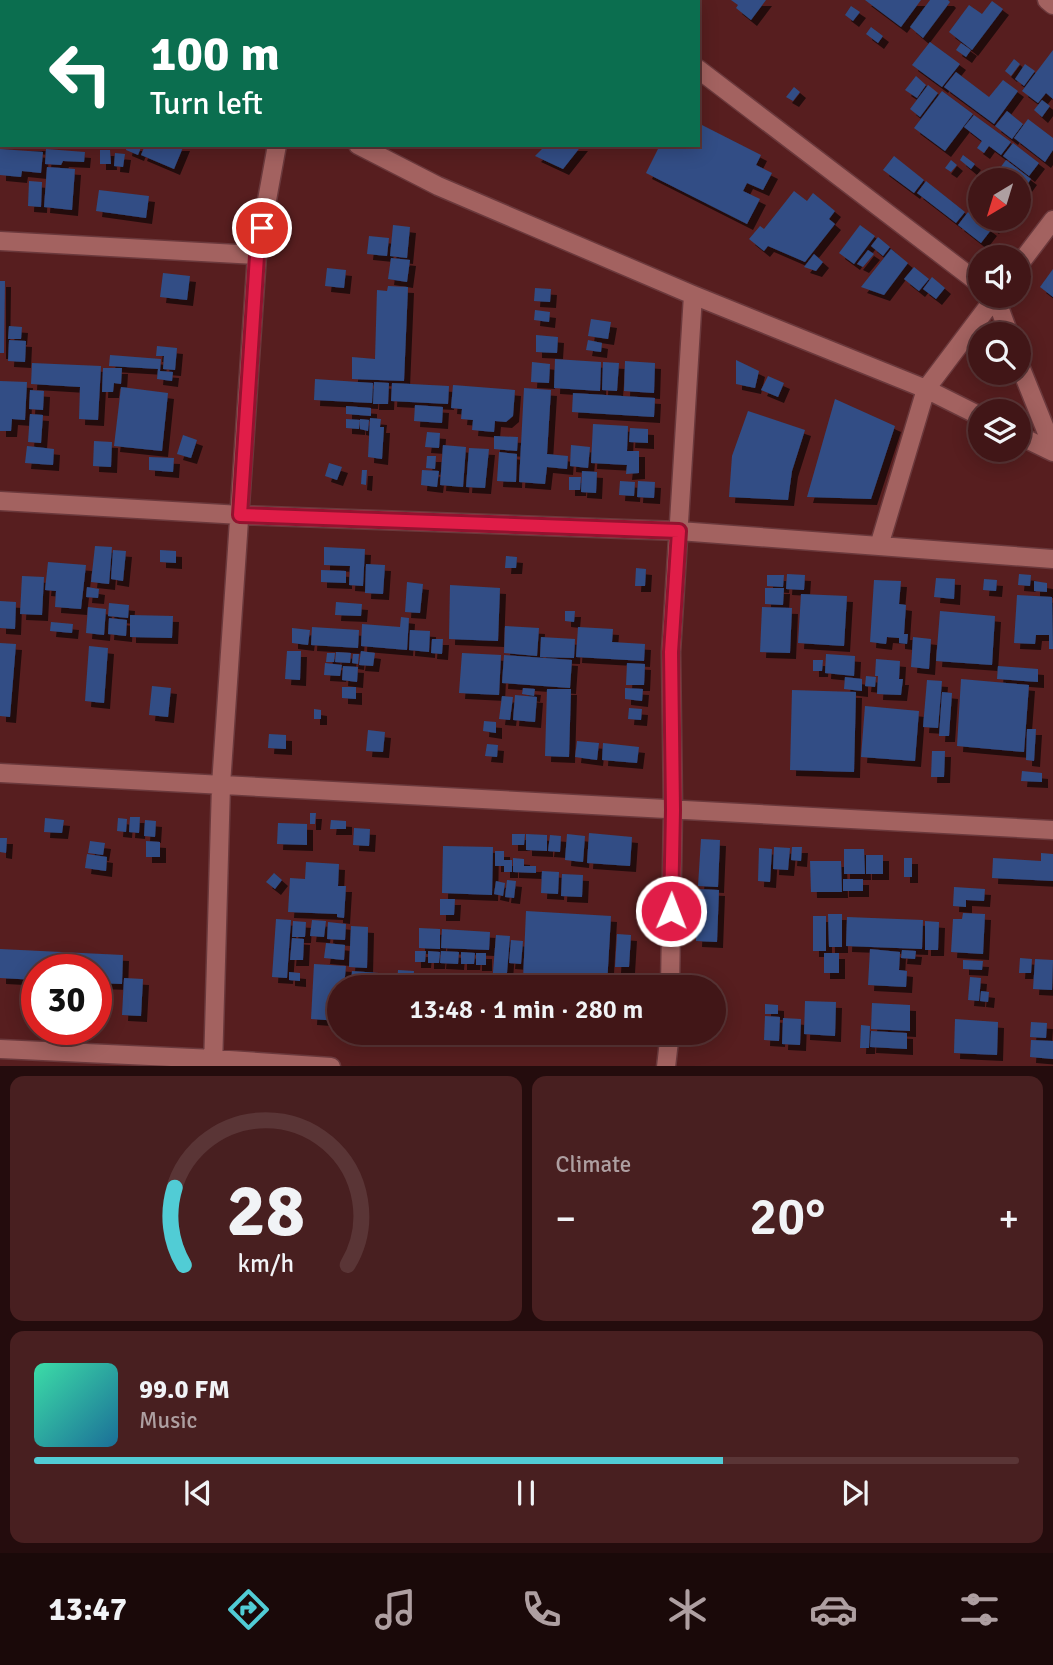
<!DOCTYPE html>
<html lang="en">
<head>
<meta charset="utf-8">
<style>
  :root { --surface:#411617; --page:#481f20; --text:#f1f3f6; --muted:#ae9fa1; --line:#5a3536; --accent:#51ccd5 }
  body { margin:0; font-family:Signika,sans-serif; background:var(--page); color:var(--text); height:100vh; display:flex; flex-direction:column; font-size:26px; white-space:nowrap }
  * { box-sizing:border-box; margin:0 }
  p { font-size:23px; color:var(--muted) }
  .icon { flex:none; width:38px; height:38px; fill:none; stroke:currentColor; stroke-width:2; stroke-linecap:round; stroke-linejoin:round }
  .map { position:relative; height:1066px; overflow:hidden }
  .sheet { display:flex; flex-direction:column; gap:10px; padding:10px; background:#240c0d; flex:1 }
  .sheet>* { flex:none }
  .top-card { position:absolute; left:0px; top:0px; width:700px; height:147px; box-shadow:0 4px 18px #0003,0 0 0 2px var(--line); background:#0b6e4f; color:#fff; overflow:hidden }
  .needle { width:46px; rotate:218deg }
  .fabs { position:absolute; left:968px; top:168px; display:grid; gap:14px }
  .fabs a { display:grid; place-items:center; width:63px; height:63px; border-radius:50%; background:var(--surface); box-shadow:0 4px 18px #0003,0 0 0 2px var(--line); font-size:35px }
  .speed { position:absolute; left:21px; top:954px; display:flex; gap:14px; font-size:35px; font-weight:700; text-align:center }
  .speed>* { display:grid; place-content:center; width:91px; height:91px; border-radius:50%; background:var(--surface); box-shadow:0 4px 18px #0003,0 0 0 2px var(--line); line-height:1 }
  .speed .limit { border:10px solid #d22; background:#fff; color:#111 }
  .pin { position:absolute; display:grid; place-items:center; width:60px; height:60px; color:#fff; margin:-30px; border:4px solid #fff; border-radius:50%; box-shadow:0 2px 7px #0007 }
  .me { position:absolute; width:77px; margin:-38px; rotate:1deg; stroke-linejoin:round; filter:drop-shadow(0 0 5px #0008) }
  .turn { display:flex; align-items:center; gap:24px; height:147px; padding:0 35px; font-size:32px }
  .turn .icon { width:91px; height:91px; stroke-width:2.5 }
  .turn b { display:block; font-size:49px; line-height:60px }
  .big { font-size:52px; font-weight:600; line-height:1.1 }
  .sheet .widget { flex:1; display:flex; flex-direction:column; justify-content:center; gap:10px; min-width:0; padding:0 24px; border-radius:14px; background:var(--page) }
  .sheet .dial { align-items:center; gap:0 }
  .dial svg { height:182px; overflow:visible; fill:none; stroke:var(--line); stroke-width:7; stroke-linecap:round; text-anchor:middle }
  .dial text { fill:var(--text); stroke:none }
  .song { display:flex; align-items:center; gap:21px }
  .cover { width:84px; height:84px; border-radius:10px; background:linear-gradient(135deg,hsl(160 70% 55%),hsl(200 70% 35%)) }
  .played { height:7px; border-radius:4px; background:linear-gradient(90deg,var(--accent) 70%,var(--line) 70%) }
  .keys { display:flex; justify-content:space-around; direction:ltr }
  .heat { display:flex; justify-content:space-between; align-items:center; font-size:38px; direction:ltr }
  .sheet .tiles { flex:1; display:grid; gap:10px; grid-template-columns:1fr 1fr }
  .widget:last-child { grid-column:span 2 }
  .trip { position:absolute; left:327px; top:975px; width:399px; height:70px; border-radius:35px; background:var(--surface); box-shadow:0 4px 18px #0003,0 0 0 2px var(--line); font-weight:600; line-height:70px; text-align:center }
  .tab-bar { display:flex; height:112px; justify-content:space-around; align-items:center; background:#1a0909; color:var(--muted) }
  .tab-bar .icon { width:49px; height:49px }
  .tab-bar .current { color:var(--accent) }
  .tab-bar b { font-size:32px; color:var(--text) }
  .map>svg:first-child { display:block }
</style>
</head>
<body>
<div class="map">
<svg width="1053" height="1067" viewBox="0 0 1053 1067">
  <defs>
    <filter id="shadow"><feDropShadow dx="6" dy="6" stdDeviation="0" flood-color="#0009"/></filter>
  </defs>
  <rect width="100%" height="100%" fill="#571e1f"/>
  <!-- building -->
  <path fill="#304e85" filter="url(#shadow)" d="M731,0H766L751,20L736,8L738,5Z
    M865,0H921L901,27Z
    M930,0H948L950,2L923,38L910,27Z
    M992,1L1003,9L972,50L949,32L969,5L982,14Z
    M851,6L860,12L853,21L845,15Z
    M871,27L883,36L878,43L866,34Z
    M930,42L960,64L942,87L912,65Z
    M961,43L971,50L966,57L956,50Z
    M1053,50V99L1046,93L1038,103L1022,91Z
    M1014,59L1020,64L1011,76L1005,71Z
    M1025,64L1035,71L1024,86L1015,79Z
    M956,72L989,97L1003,80L1018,91L994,124L944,87Z
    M916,76L926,85L917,98L905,90Z
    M928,85L938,93L920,117L910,109Z
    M794,87L800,92L793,101L786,97Z
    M942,91L973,114L945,151L914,128Z
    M1042,100L1050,106L1042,117L1034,110Z
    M1007,111L1023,124L1012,139L995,126Z
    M974,115L1011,142L1001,155L989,146L984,153L977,148L982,141L964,127Z
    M1028,119L1053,138V150L1045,162L1014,138Z
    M698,123L761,155L756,165L772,173L763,190L747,183L743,191L760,199L747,224L646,173L660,145H698Z
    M1013,143L1039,163L1029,176L1003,156Z
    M20,145H43V149L20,147Z
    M127,145H142L138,155L126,150Z
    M145,145H184L174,169L141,155Z
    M539,145H582L563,169L535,156L543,148Z
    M0,149L43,152L41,173L22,171L21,177L0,175Z
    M46,149L85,152L84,162L63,161L61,165L45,164Z
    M100,150H110L111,164H100Z
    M115,153L125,154L123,167L114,166Z
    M963,155L975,164L971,169L960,160Z
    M894,156L924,180L914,193L883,170Z
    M951,160L957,165L951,172L945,168Z
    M1006,160L1031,179L1018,197V180H991Z
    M47,167L75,169L72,210L44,207Z
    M29,181L42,182L41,207L28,206Z
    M926,181L965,212L956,223L917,193Z
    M99,190L149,196L146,218L96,211Z
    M794,191L807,201L813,193L835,211L829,219L835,224L805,262L768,246L764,251L749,239L760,226L764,229Z
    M980,195V217L969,209Z
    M968,212L991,230L981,243L958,225Z
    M982,219H1000L993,228Z
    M393,225L410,227L407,258L390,256Z
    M860,225L875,236L854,264L839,253Z
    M369,236L389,238L387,256L367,254Z
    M878,237L890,247L883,256L871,246Z
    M891,249L908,263L884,295L861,287Z
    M868,250L874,254L863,267L857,264Z
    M814,254L823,262L816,271L804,267Z
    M391,258L410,260L407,282L388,279Z
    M914,267L929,279L919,291L904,279Z
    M327,268L346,270L344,288L325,286Z
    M1053,269V297L1040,287Z
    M163,273L190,276L187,300L160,297Z
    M932,277L945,288L936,299L923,289Z
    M0,281H5L4,353H0Z
    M388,286L408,287L404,381L352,379V357L375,359L377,290L387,291Z
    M535,288L551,289L550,302L534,301Z
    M535,310L550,312L549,322L534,320Z
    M591,319L611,322L608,339L588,336Z
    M9,326L22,327L21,339H8Z
    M536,335L558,337L557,353L536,352Z
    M9,340L26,341L25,362L8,361Z
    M588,340L602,343L601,352L586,350Z
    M157,346L177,348L175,370L163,369L164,356H156Z
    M110,355L161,359L160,371L173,372L172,381L157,379L158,369L109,366Z
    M555,359L601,362L600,391L554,388Z
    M736,360L759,371L755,388L736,384Z
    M625,361L655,363L654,393L624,391Z
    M532,362L550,364L549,383L531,382Z
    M603,362L619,363L617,391L602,390Z
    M32,363L101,366L98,420L79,419L80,387L31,384Z
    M103,368H122L121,384L114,383L113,392H102Z
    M768,376L784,383L778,397L761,390Z
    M315,379L373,383L372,403L314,400Z
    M0,381L27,382L25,420L12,419L11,431H0Z
    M374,382L389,383L388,404H373Z
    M392,383L449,386L448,404L391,401Z
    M453,385L515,390L513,416L506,422L495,421L494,432L472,430L473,420L461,419L462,409L451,408Z
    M121,387L168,393L162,451L114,446Z
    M524,388L551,390L547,454L568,456L567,469L547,467L545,484L519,482Z
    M30,390L44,391L43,410L29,409Z
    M573,393L655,398L654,417L572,412Z
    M835,399L895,426L871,499L807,497Z
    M415,405L443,407L442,423L414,421Z
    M346,406L371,408V416L346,414Z
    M748,411L805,430L792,471L788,500L729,497L732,456Z
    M30,414L43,415L41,443L28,442Z
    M370,418L381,419L380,427H384L382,459L368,457Z
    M346,419L360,420L359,429L346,428Z
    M360,419L369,420L368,431L360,429Z
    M593,424L628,426L627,451H639V473L626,474L627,465L591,463Z
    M630,428L648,429V443L629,442Z
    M427,432L440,433L439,448L425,447Z
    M183,435L197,440L191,458L177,454Z
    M494,436L518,437L517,451L494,449Z
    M94,441L112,442L111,467L93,466Z
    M443,445L466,447L463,487L440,485Z
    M571,445L590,447L588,468L570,466Z
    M27,446L54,449L53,465L25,463Z
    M469,448L489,449L485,488L466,487Z
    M499,452L517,454L516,482L497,481Z
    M427,456H436L435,469L426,468Z
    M149,457L174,458L173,472L149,470Z
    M329,463L342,467L337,480L325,476Z
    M362,470H367L366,485L361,484Z
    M422,470L439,471L437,487L421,485Z
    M582,471L597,472L596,493L581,492Z
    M569,477H581L580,490H569Z
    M620,481L635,482L634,496L619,495Z
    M638,481L655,482L654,498L637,497Z
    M95,546L112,547L109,584L91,582Z
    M324,547L365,549L363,586L349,585L350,566L324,565Z
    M113,550L126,551L123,581L111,579Z
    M160,550L176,551V563L160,562Z
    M506,556L517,557L516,568H505Z
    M48,562L86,565L81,609L55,607L56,591L45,590Z
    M366,564L385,565L383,594L365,593Z
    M636,568L646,569L645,586H635Z
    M321,570L346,571V583L321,582Z
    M787,574L805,575L804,590L786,589Z
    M1019,574L1031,575L1030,586L1018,585Z
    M767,575H784L783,587L767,586Z
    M22,576L44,577L42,615L20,614Z
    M936,578L955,579L954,599L934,597Z
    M984,579L997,580L996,591L983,590Z
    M874,580L901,581L899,604L906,605L904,634H908L907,644L899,643V638L887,637L886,644L870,642Z
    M1034,581L1047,583V592L1034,591Z
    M407,582L423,584L420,613L405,612Z
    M450,585L500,588L498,641L449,639Z
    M87,587L99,589L98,598L86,597Z
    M765,588H784L783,605L765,604Z
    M801,594L847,596L844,646L798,643Z
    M1017,595L1052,597L1053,649H1049V635H1036L1035,644L1014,643Z
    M0,601L16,602L15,629L0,628Z
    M336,602L362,604L361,616L335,615Z
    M109,603L129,605L128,618L108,616Z
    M88,607L106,609L104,635L86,633Z
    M762,607L792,608L790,653L760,652Z
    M565,611H575L574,622L565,621Z
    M940,611L995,616L992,665L936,661Z
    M130,615L173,616L172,638L130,637Z
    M401,617L409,618L407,650L361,646L362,624L400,627Z
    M109,618L127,620L126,636L108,634Z
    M51,622L73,624L72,633L50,631Z
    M505,626L539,628L537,656L504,653Z
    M312,627L359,630L358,648L311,645Z
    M578,627L613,629L612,642L645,644L644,661L576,657Z
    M292,628L310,630L308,645L292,643Z
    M410,630L430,631L429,652L409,650Z
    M541,637L575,639L574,658L540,657Z
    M913,637L931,639L929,669L911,667Z
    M432,639H443L442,654L431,653Z
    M0,643L16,644L10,717L0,716Z
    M89,646L108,648L104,703L85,701Z
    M287,651H301L300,680L285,679Z
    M361,651L375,653L373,666L359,665Z
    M336,652L351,653L350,663L335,662Z
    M327,653H335L334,662H326Z
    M462,653L501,655L499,695L459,693Z
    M353,654H359L358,664L352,663Z
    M826,654L855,656L854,676L825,673Z
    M504,655L572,660L570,688L502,683Z
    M876,659L900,661L899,679H903L901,695L877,694L878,676H875Z
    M813,660H823L822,671H813Z
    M325,663L342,665L340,676L324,675Z
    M627,663L645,664L644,685H626Z
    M343,666L358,667L357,682L342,680Z
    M998,666L1038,669V682L997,679Z
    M866,676L876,677L875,687L865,686Z
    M845,677L862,679V691L844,689Z
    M961,679L1029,685L1024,752L957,746Z
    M927,680L942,681L938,728L923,727Z
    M152,686L171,688L168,717L149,715Z
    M342,687H356V699L342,698Z
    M523,688L535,689L534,696L522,694Z
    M625,688L643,689L642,701L625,699Z
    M547,689H571L569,757L545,756Z
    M792,690L856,692L854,772L790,770Z
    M942,692L952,693L949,736H939Z
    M515,695L537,697L535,722L513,720Z
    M502,696L513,697L510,720L499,719Z
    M865,706L919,711L915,761L861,757Z
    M629,708L642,709L641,720L628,719Z
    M314,709L321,710V719H314Z
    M484,721L496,722V733L483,731Z
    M1027,729H1036L1034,761L1026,760Z
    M368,730L385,732L383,752L366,751Z
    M269,734L286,735V749L268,748Z
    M577,741L599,743L597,760L575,757Z
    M603,743L639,747L637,763L602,760Z
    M487,744L498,745L497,757L485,756Z
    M932,751H945L944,777H931Z
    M1022,771L1042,773V782L1021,781Z
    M310,813H316L315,824H310Z
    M130,817H140L139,833L129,832Z
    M45,818L64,820L62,833L44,832Z
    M118,818L127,819L126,832L117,831Z
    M145,820L156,821L155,837L144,836Z
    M331,820L346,821V829H330Z
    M278,823L307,824V845L277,844Z
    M354,828L370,829L369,846L353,845Z
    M589,833L632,837L630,866L587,863Z
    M512,834H525L524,845H512Z
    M526,834L547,835V851L526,850Z
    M567,834L585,836L583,862L565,860Z
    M550,835L561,836L560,852L548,851Z
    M0,838H7L6,853L0,852Z
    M701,839L720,840L718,887L698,886Z
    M90,841L105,843L103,855L88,853Z
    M146,841L160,842V857H146Z
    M443,846L493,847L492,895L442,893Z
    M774,847L790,848L788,870L773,869Z
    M792,847H802L801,861L791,860Z
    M759,848L772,849L770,882L758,881Z
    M844,849H864L865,874H844Z
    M495,851H504V860H512V872H504V866H495Z
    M1041,853L1053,854V881L992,878L993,858L1041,861Z
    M87,854L107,857L106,871L85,868Z
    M866,855H883V874H866Z
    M513,858L524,859V866H536V873L513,872Z
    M904,858H912V877H904Z
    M810,861H841L842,892H811Z
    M306,862L339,864L338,886H346L344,918L337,917V914L288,912L290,878L305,879Z
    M542,871L559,872L558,894L541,893Z
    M274,873L282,880L275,889L266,882Z
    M562,874L583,875L582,897L561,896Z
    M843,879H863V891H843Z
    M507,880L516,881L514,898L505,897Z
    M496,881L505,883L503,896L494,894Z
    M954,887L985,889L984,901L966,900V907L953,906Z
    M698,889L719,890L717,942L696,941Z
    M440,899H455L454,915H440Z
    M526,911L611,916L607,985L589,983V987H540V981L523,980Z
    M963,913L985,914L983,954L951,952L953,919H962Z
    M828,914H842V947H829Z
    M813,916H826V951H813Z
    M847,917L923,920L922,949L846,946Z
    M276,919L291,920L287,978L272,977Z
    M312,920L326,921L324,937L310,936Z
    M293,921L306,922L305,937H292Z
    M925,921L939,922L938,950H925Z
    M328,922L346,924L345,940L327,939Z
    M351,926L368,927L367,968L349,967Z
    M419,928L440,929V949L419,948Z
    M442,929L490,932L489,950L441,948Z
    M617,934L631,935L629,967H615Z
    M496,935L510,936L506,985L492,984Z
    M292,938L304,939L303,960H290Z
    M511,940L523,941L521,964L509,963Z
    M326,943L345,945L344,960L324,958Z
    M0,949L123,955L122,984L96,983V970H37V980L0,978Z
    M870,949L900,952L899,970L907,971L906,987L868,985Z
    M902,950L916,951L915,959L901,958Z
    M415,951H426L425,962H415Z
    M428,951L440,952L439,963H428Z
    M441,951L459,952L458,964L440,963Z
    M461,952L475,953L474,964H461Z
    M476,953H486V965H476Z
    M824,953H839V973H824Z
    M1020,958L1032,959L1031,973H1019Z
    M1035,959L1053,960L1052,990L1033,989Z
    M963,960L983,961L982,970L963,969Z
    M314,964L346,966L344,987H340V1021L311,1019Z
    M398,970L414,971L413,987H397Z
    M352,971L379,973L378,987H351Z
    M289,972L300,973V981L289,980Z
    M970,977L981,978L979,1001L968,1000Z
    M124,978L143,979L141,1016L122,1015Z
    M981,991L989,992L988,1002L980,1001Z
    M805,1001L836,1002L835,1036L804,1034Z
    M872,1003L910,1005V1031L871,1029Z
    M765,1004L778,1005V1014H765Z
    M765,1016L780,1017L779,1041L764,1040Z
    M783,1018L801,1019L800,1045L782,1044Z
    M955,1019L998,1022L997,1055L954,1053Z
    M1031,1022L1047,1023L1046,1038L1030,1037Z
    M861,1025L870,1026L869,1048H860Z
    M871,1031L907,1033V1049L870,1047Z
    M1031,1040L1053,1041V1059L1030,1057Z"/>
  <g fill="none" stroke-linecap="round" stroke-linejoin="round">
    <defs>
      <path id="minor" d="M48,0L54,2
        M148,0L150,2
        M609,0L611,2
        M1047,0L1053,5
        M481,2L483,0
        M698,69L980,284
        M358,145L438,186L693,295L926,389L980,416
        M0,241L257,255
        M1018,266L1053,220
        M995,296L1009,334
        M1018,361L1053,448
        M1018,435L1053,452
        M0,501L241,515L679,531L1053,559
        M879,546L926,389L996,296
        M0,773L1053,830
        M670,987L673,809L671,652L693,295
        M0,1049L214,1059L331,1067
        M213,1067L221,785L257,255L277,145
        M666,1067L670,1032"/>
    </defs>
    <!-- minor casing -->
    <use href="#minor" stroke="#6b393c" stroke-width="21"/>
    <!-- minor -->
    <use href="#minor" stroke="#a36260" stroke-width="18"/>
  </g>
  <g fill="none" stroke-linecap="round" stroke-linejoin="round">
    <defs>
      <path id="route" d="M262,228L257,256L240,515L679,531L671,652L673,810L671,911"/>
    </defs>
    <!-- route casing -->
    <use href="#route" stroke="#92132f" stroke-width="18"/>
    <!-- route -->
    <use href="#route" stroke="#e11d48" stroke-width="12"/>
  </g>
</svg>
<div class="fabs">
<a><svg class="needle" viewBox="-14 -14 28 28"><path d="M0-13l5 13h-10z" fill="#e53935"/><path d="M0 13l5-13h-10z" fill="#ae9fa1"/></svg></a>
<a><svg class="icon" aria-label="sound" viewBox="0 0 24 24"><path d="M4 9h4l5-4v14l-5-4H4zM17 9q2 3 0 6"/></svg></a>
<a><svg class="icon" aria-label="search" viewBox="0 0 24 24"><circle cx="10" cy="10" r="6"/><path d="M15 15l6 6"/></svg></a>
<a><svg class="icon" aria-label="layers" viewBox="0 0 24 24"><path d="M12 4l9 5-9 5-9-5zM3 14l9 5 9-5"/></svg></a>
</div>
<div class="speed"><div class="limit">30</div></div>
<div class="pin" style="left:262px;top:228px;background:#d93025"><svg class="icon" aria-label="arrive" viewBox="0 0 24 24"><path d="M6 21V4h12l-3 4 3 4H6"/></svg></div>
<svg class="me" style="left:671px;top:911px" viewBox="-20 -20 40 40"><circle r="17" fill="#e11d48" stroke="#fff" stroke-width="3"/><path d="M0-11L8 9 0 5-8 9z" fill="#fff"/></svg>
<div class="trip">13:48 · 1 min · 280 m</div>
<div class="top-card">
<div class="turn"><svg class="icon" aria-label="left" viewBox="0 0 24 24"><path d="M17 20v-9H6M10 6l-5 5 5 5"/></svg><div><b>100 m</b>Turn left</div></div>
</div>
</div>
<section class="sheet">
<div class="tiles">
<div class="widget dial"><svg viewBox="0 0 100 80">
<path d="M14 69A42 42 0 1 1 86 69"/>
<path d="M14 69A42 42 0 0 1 10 35" stroke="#51ccd5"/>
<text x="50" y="56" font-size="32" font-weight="700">28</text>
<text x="50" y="72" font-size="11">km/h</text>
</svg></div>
<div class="widget"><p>Climate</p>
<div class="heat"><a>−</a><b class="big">20°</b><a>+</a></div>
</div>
<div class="widget">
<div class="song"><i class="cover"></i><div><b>99.0 FM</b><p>Music</p></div></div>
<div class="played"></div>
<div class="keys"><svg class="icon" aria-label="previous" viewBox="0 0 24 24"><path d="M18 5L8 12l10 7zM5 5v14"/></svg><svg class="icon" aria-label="pause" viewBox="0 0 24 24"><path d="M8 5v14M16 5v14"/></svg><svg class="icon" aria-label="next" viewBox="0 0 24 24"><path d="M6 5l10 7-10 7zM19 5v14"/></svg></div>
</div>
</div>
</section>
<nav class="tab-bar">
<b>13:47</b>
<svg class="icon current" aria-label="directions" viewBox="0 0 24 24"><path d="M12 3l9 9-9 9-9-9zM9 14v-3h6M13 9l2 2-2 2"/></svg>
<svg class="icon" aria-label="music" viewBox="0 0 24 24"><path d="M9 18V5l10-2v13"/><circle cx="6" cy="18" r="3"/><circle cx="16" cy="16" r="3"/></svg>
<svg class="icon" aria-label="phone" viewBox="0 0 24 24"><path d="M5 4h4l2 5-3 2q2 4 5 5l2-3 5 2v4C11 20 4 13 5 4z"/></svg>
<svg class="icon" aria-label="climate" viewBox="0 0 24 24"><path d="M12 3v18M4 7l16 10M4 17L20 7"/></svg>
<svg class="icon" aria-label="car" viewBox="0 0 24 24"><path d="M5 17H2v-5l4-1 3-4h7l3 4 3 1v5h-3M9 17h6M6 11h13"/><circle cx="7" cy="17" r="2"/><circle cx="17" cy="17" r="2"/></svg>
<svg class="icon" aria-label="filters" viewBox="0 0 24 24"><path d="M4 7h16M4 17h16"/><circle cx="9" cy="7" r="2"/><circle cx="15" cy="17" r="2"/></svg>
</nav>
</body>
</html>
